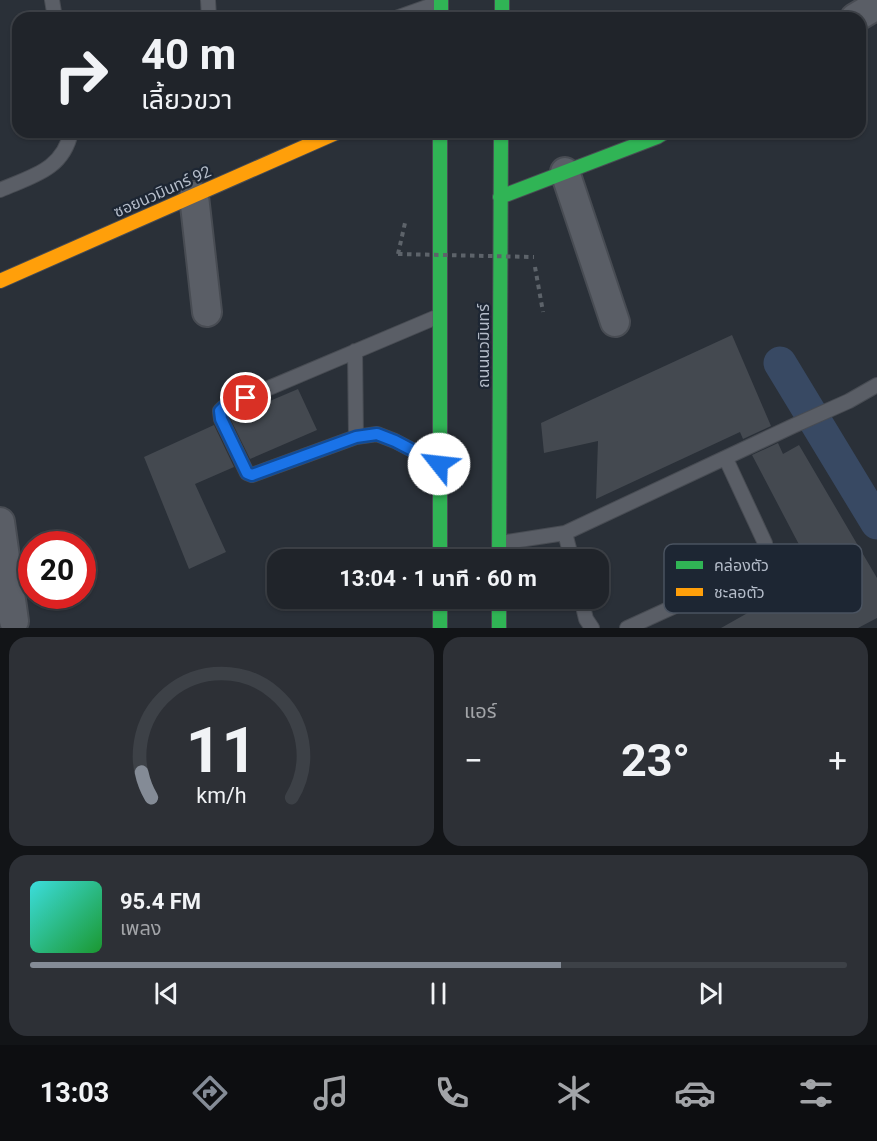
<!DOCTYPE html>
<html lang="th">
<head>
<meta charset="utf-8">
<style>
  :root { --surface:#20242a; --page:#2d3036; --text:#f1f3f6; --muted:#a2a4a8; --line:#3d4147; --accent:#848b96 }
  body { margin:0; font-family:Roboto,"Noto Sans Thai",sans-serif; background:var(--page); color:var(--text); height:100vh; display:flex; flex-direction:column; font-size:22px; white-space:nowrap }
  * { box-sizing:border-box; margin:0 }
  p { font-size:20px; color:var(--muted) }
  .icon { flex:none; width:33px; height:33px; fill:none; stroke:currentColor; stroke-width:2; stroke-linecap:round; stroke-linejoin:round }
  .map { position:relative; height:628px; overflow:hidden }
  .details { display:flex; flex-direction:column; gap:9px; padding:9px; background:#121417; flex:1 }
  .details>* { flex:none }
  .guide { position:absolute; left:12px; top:12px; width:854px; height:126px; border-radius:18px; box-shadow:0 2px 4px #0004,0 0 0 2px var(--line); background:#20242a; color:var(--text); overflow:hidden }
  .speed { position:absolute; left:18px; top:531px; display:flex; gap:12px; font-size:30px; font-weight:700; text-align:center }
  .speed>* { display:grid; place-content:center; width:78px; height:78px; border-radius:50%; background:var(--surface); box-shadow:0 2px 4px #0004,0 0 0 2px var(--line); line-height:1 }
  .speed .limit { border:9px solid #d22; background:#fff; color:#111 }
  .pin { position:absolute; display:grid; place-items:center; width:51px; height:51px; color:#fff; margin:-26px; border:3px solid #fff; border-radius:50%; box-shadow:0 2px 6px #0007 }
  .me { position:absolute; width:66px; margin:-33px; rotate:299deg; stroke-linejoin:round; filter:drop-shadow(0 0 4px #0008) }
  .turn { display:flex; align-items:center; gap:21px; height:126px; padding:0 30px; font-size:27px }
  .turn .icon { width:78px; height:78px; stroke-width:2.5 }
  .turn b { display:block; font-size:42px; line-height:51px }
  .big { font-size:45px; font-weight:700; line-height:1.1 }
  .details .tile { flex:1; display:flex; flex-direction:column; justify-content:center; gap:9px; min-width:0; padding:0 21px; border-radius:18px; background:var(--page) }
  .details .dial { align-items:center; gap:0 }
  .dial svg { height:156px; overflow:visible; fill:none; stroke:var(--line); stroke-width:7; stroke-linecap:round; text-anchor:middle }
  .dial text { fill:var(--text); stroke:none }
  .song { display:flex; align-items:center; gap:18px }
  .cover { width:72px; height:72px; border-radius:9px; background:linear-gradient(135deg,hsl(180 70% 55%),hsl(130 70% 35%)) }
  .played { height:6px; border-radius:3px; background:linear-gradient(90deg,var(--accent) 65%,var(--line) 65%) }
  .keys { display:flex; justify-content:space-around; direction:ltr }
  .heat { display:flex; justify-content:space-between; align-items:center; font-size:33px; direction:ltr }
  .details .tiles { flex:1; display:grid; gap:9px; grid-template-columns:1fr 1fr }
  .tile:last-child { grid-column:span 2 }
  .trip { position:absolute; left:267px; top:549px; width:342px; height:60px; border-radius:18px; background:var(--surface); box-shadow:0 2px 4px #0004,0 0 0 2px var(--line); font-weight:700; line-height:60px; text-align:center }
  .tabs { display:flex; height:96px; justify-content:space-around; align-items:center; background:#0d0e11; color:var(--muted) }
  .tabs .icon { width:42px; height:42px }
  .tabs .current { color:var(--accent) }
  .tabs b { font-size:27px; color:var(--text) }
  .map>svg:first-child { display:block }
</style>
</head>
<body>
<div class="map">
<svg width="877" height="628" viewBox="0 0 877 628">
  <rect width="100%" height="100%" fill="#2a3038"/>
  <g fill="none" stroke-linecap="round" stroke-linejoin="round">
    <!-- canal -->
    <path stroke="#384963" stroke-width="33" d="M780,363L877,523"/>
  </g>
  <!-- building -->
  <path fill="#444950" d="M732,335L771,426L743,439L740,432L596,499L598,441L544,453L541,423Z
    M298,389L317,430L250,459L230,418Z
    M214,425L234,467L195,484L226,552L189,569L144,457Z
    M778,443L783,454L799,445L877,578V618L858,628H721L815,575L752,455Z"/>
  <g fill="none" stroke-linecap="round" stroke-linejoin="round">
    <defs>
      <path id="lane" d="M52,0L55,18
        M208,0L209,18
        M396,18L441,2
        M0,190C32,176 63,170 71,132
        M355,351L356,437
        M439,464L395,441L377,434L356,437L252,475L247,473L221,419L220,411L224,407L439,316
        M565,533L572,560
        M500,543L565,533L793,426L849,401L877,385
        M581,598L586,619L592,628
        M627,628L756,569L767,560L765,543L726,459"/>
      <path id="street" d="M855,18L877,5
        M565,172L615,322
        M194,196L207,312
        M0,522L14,621"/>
      <path id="fast" d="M441,0V18
        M502,0V18
        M440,132V560
        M500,197L657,137L665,132
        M499,560L501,132
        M440,598V628
        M499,598V628"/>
      <path id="slow" d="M0,281L338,132"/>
    </defs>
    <!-- lane casing -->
    <use href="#lane" stroke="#484c53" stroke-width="16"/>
    <!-- street casing -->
    <use href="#street" stroke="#484c53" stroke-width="32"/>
    <!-- fast casing -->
    <use href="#fast" stroke="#484c53" stroke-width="16"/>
    <!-- slow casing -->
    <use href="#slow" stroke="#484c53" stroke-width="16"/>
    <!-- path -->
    <path stroke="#5d636a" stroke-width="4" stroke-dasharray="4.5 4.5" stroke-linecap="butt" d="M398,254L405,223
      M535,267L543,312"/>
    <!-- lane -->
    <use href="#lane" stroke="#5a5e66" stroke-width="14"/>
    <!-- street -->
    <use href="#street" stroke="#5a5e66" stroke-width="28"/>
    <!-- fast -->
    <use href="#fast" stroke="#30b455" stroke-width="14"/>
    <!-- slow -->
    <use href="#slow" stroke="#ff9f0a" stroke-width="14"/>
    <!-- path-bridge -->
    <path stroke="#5d636a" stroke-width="4" stroke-dasharray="4.5 4.5" stroke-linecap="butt" d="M398,254L534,257"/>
  </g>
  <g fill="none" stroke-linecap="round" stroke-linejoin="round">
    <defs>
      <path id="route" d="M246,398L224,407L220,411L221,419L247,473L252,475L356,437L377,434L395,441L439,464"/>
    </defs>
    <!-- route casing -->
    <use href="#route" stroke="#114b97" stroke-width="15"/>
    <!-- route -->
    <use href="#route" stroke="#1a73e8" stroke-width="10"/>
  </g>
  <g text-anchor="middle" stroke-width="4.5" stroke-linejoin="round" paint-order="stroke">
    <!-- street labels -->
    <g font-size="16" fill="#b4bcc9" stroke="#1d2633">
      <text transform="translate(162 191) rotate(-24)" y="6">ซอยนวมินทร์ 92</text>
      <text transform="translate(483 346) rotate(-90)" y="6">ถนนนวมินทร์</text>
    </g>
  </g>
  <!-- legend -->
  <rect x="664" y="544" width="198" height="69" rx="9" fill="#1d2633" stroke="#4a5360" stroke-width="1.5"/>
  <rect x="676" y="561" width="27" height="8" fill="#30b455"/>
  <rect x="676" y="588" width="27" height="8" fill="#ff9f0a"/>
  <g font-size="16" fill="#b4bcc9">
    <text x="714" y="571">คล่องตัว</text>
    <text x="714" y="598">ชะลอตัว</text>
  </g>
</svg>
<div class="speed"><div class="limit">20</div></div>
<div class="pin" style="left:246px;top:398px;background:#d93025"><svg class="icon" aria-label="arrive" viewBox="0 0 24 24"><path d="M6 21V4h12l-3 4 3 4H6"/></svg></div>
<svg class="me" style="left:439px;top:464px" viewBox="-20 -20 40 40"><circle r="19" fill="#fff"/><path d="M0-13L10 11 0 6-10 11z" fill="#1a73e8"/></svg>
<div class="trip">13:04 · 1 นาที · 60 m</div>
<div class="guide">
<div class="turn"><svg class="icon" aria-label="right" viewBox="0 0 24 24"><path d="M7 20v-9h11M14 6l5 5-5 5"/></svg><div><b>40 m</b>เลี้ยวขวา</div></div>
</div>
</div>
<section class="details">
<div class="tiles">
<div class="tile dial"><svg viewBox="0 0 100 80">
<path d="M14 69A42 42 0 1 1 86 69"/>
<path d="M14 69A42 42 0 0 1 9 56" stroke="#848b96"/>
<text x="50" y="56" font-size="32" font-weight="700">11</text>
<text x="50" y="72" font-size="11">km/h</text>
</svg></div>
<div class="tile"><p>แอร์</p>
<div class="heat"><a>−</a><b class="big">23°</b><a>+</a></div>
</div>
<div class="tile">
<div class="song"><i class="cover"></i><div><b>95.4 FM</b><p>เพลง</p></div></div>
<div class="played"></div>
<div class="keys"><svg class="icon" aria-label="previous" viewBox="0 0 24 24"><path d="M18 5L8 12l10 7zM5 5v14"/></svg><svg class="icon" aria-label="pause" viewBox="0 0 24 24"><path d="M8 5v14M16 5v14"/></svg><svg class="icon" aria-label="next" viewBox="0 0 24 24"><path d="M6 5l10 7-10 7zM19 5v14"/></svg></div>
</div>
</div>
</section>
<nav class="tabs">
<b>13:03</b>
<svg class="icon current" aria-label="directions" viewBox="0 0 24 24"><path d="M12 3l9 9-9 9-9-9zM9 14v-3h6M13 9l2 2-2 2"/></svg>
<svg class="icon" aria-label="music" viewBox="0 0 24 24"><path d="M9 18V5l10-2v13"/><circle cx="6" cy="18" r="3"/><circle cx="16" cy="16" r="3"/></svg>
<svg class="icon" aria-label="phone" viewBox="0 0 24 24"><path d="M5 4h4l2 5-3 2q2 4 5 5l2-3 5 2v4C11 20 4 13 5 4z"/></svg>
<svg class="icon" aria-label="climate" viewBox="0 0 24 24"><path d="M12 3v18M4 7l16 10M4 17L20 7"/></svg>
<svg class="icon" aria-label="car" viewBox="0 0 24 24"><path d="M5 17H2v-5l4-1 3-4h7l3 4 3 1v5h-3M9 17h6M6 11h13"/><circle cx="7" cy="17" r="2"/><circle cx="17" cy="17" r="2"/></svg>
<svg class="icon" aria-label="filters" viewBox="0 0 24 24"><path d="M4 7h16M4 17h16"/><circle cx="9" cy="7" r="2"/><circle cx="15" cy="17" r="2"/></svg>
</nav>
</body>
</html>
